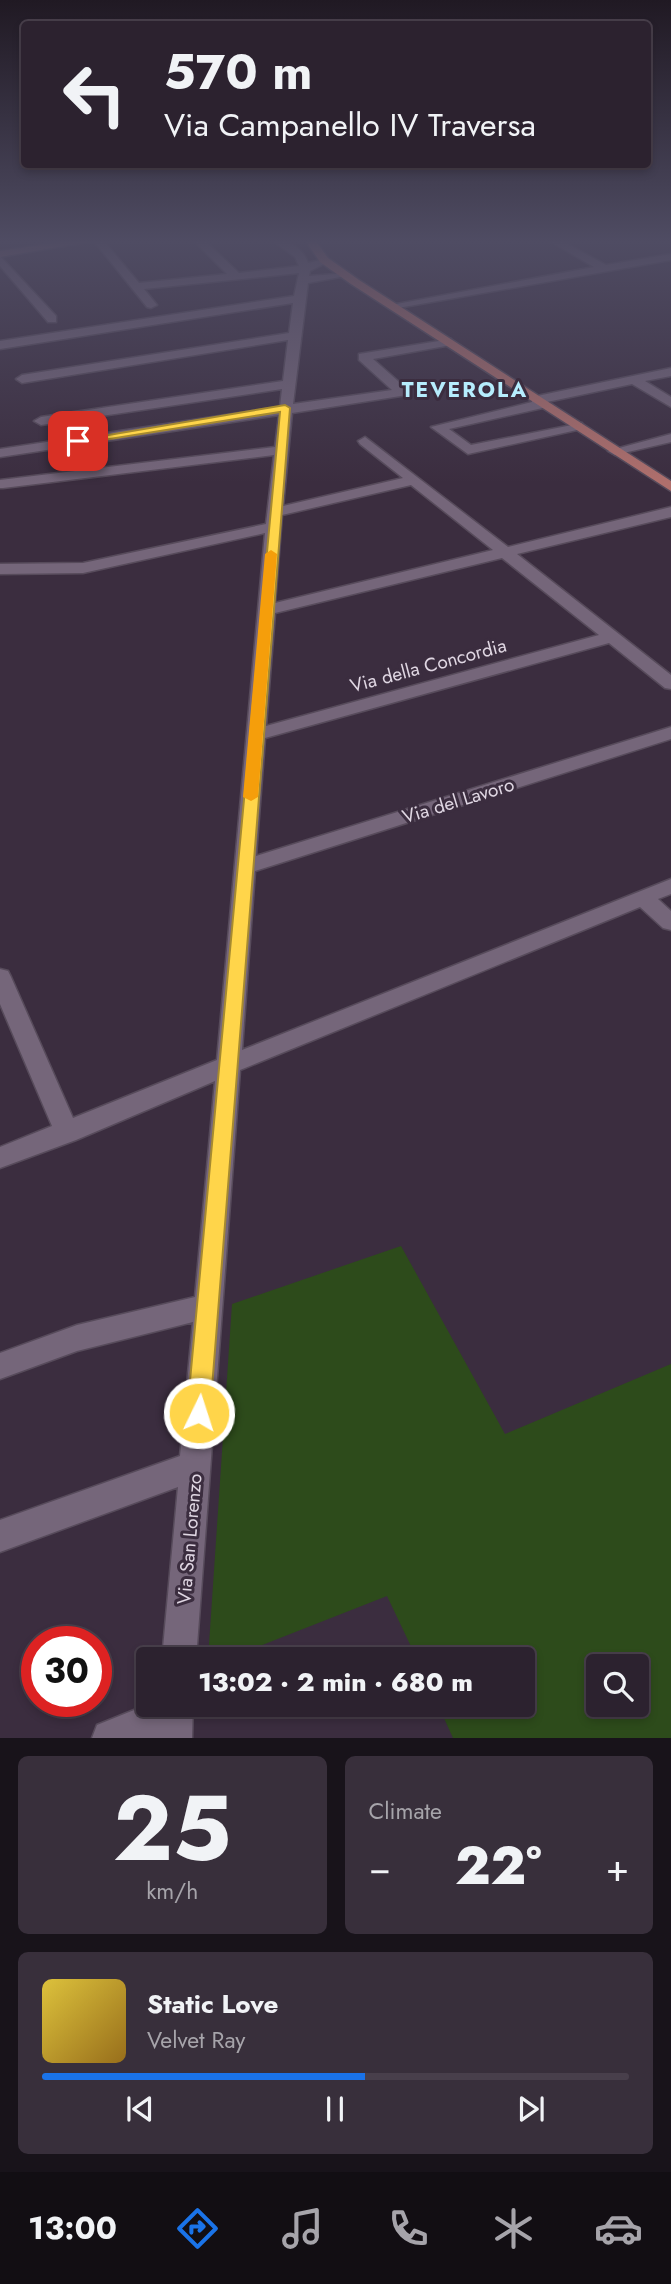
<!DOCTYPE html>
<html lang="en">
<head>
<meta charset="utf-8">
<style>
  :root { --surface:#2c222f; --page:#382f3b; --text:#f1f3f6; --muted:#a6a4aa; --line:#483f4b; --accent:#1a73e8 }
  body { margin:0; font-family:Jost,sans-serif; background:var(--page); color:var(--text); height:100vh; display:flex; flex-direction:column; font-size:26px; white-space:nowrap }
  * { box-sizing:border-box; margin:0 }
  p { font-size:23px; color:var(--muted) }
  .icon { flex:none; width:38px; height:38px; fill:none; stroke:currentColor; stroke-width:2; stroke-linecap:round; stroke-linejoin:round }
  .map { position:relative; height:1738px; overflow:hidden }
  .drawer { display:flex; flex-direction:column; gap:18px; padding:18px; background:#18131a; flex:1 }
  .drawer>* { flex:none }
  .guide { position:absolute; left:21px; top:21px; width:630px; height:147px; border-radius:7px; box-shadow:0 4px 10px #0003,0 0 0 2px var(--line); background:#2c222f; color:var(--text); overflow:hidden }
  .fabs { position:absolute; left:586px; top:1654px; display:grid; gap:14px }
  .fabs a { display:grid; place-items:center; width:63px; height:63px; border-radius:7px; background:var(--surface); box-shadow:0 4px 10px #0003,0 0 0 2px var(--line); font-size:35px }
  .speed { position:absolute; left:21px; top:1626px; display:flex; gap:14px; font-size:35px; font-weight:700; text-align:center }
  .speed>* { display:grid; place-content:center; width:91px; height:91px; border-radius:50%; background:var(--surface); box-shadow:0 4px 10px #0003,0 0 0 2px var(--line); line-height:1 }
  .speed .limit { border:10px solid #d22; background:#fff; color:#111 }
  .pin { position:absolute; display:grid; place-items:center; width:60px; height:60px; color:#fff; margin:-30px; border-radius:14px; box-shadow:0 4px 10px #0006 }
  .me { position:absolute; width:77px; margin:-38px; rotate:4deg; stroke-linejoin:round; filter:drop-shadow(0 0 5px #0008) }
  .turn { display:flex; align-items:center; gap:24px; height:147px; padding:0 28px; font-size:32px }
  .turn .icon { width:91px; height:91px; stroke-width:2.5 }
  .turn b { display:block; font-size:49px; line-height:60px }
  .big { font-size:52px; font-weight:800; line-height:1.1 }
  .drawer .widget { flex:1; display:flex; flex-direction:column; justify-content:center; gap:10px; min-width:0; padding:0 24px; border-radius:10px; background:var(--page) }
  .drawer .dial { align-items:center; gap:0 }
  .dial b { font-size:91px; line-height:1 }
  .song { display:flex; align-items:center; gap:21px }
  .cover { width:84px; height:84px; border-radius:10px; background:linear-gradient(135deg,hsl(50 70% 55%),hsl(40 70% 35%)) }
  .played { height:7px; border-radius:4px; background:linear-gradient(90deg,var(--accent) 55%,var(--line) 55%) }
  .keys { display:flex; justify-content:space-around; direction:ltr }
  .heat { display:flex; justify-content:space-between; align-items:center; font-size:38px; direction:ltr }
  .drawer .tiles { flex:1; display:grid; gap:18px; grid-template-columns:1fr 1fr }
  .widget:last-child { grid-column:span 2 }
  .trip { position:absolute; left:136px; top:1647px; width:399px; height:70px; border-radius:7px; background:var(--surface); box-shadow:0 4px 10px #0003,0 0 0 2px var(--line); font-weight:800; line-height:70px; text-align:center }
  .dock { display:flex; height:112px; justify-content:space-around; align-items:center; background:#120e13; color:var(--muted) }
  .dock .icon { width:49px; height:49px }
  .dock .on { color:var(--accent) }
  .dock b { font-size:32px; color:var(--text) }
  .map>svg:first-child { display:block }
</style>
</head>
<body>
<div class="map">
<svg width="671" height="1738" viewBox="0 0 671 1738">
  <rect width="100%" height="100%" fill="#3b2d3f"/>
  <!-- green -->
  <path fill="#2d4b1b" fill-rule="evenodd" d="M401,1246L505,1434L671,1364V1738H453L438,1705L523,1704V1659H417L387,1596L227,1659H208L232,1304ZM637,1666V1704H598V1666Z"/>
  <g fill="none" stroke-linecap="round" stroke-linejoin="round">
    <defs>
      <path id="minor" d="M93,240H103L139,283L227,274L193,240H204L239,273L299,266L295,257L272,240C288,240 303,248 308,263L328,258V262L310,271L309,276L349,273L351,275L308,283L293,404L392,390L359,360V354L451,339V345L373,359L407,389V395L292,413L283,506L403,478L360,444L358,441L365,437L508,547L671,507V517L517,554L671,675V689L665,688L609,643L265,738L256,856L671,727V739L255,871L242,1050L671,879V894L658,899L671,911V930L663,928L640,907L240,1070L196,1659H162L178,1487L0,1552V1520L180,1456L193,1322L77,1351L0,1379V1353L77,1325L195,1297L215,1081L76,1140L0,1168V1147L52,1126L0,1004V969L8,971L11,977L73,1118L217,1060L265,533L83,573L0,574V564L83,563L266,524L274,455L3,488H0V480L275,447L279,415L0,457V449L280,407L282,389L41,425L34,421L41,417L283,381L288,340L22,383L16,379L22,375L289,333L293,303L0,349V341L294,296L299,273L144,289L157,305L151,308L147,307ZM411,485L493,550L275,603L282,515ZM502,558L599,635L266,726L275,613Z
        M548,240H560L606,265L671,254V260L392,309L386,306L594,267Z
        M0,256L56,316V322H48L0,266Z
        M671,368V376L645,381L671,397V407L632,384L547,402V407L449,429L471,445L582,423V429L577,430L468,454L431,427L532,402V397L537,396Z
        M671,434V442L615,455L608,451Z
        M149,1704H193L192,1738H92L97,1725Z"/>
      <path id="secondary" d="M74,240H99L0,257V251Z"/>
      <path id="primary" d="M305,240H315L328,258L359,280L671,481V491L351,284L320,262Z"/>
    </defs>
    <!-- minor casing -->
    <use href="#minor" stroke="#574b5b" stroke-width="3"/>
    <!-- secondary casing -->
    <use href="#secondary" stroke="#574b5b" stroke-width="3"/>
    <!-- primary casing -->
    <use href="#primary" stroke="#574b5b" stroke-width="3"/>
    <!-- minor -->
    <use href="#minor" fill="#75667a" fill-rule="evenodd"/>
    <!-- secondary -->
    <use href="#secondary" fill="#926a73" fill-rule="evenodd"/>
    <!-- primary -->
    <use href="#primary" fill="#af6f6c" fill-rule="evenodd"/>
  </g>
  <!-- sky -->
  <linearGradient id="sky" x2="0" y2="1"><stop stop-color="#201923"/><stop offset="0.5" stop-color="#4f4c63"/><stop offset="1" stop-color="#4f4c63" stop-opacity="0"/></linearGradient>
  <rect width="671" height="483" fill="url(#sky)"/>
  <!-- route -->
  <path fill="#ffd54a" stroke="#a68a30" stroke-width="2" d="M285,405L290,408L210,1413L207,1420L199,1423L191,1420L187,1413L280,412L78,444L73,441Z"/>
  <!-- slow -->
  <path fill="#f59e0b" d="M271,550L277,554L258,797L251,801L243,797L265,554Z"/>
  <g text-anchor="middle" stroke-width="6" stroke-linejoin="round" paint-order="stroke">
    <!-- street labels -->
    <g font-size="19" fill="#e0d7e3" stroke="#3b2d3f">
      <text transform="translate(428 665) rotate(-15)" y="7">Via della Concordia</text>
      <text transform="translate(458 800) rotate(-17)" y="7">Via del Lavoro</text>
      <text transform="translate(189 1539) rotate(-85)" y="7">Via San Lorenzo</text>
    </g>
    <!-- far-district labels -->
    <g font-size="21" font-weight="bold" letter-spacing="2" fill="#b6edfd" stroke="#3b2d3f">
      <text x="465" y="397">TEVEROLA</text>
    </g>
  </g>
</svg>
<div class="fabs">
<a><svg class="icon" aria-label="search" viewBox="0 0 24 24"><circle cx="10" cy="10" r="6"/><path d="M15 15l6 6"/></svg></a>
</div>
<div class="speed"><div class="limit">30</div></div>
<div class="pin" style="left:78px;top:441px;background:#d93025"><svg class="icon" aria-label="arrive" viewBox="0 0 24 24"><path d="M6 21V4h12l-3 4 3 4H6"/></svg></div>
<svg class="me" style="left:199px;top:1413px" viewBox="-20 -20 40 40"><circle r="17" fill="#ffd54a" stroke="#fff" stroke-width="3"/><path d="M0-11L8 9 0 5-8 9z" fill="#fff"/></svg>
<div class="trip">13:02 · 2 min · 680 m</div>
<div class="guide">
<div class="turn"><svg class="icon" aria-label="left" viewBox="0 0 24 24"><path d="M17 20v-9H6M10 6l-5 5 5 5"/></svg><div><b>570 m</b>Via Campanello IV Traversa</div></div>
</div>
</div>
<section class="drawer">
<div class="tiles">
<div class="widget dial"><b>25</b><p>km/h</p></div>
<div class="widget"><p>Climate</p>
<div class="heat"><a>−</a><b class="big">22°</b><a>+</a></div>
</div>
<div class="widget">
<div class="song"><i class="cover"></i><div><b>Static Love</b><p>Velvet Ray</p></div></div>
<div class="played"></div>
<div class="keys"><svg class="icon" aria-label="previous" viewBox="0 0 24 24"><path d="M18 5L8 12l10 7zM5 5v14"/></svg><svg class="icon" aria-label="pause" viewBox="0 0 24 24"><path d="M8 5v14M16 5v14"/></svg><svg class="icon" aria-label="next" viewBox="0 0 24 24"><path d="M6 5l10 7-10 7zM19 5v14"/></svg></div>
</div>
</div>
</section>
<nav class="dock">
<b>13:00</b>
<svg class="icon on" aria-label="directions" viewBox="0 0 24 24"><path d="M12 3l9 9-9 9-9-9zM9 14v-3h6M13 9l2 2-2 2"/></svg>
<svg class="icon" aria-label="music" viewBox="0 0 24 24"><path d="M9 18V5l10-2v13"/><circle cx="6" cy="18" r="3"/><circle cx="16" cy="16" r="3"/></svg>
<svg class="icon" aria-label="phone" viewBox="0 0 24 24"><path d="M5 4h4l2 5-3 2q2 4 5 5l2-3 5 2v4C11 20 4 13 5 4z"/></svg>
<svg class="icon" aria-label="climate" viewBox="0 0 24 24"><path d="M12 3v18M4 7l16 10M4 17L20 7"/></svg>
<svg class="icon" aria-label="car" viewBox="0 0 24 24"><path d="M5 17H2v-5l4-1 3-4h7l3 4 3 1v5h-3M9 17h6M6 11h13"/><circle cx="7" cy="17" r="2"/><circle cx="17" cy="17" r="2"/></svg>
</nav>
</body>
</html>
